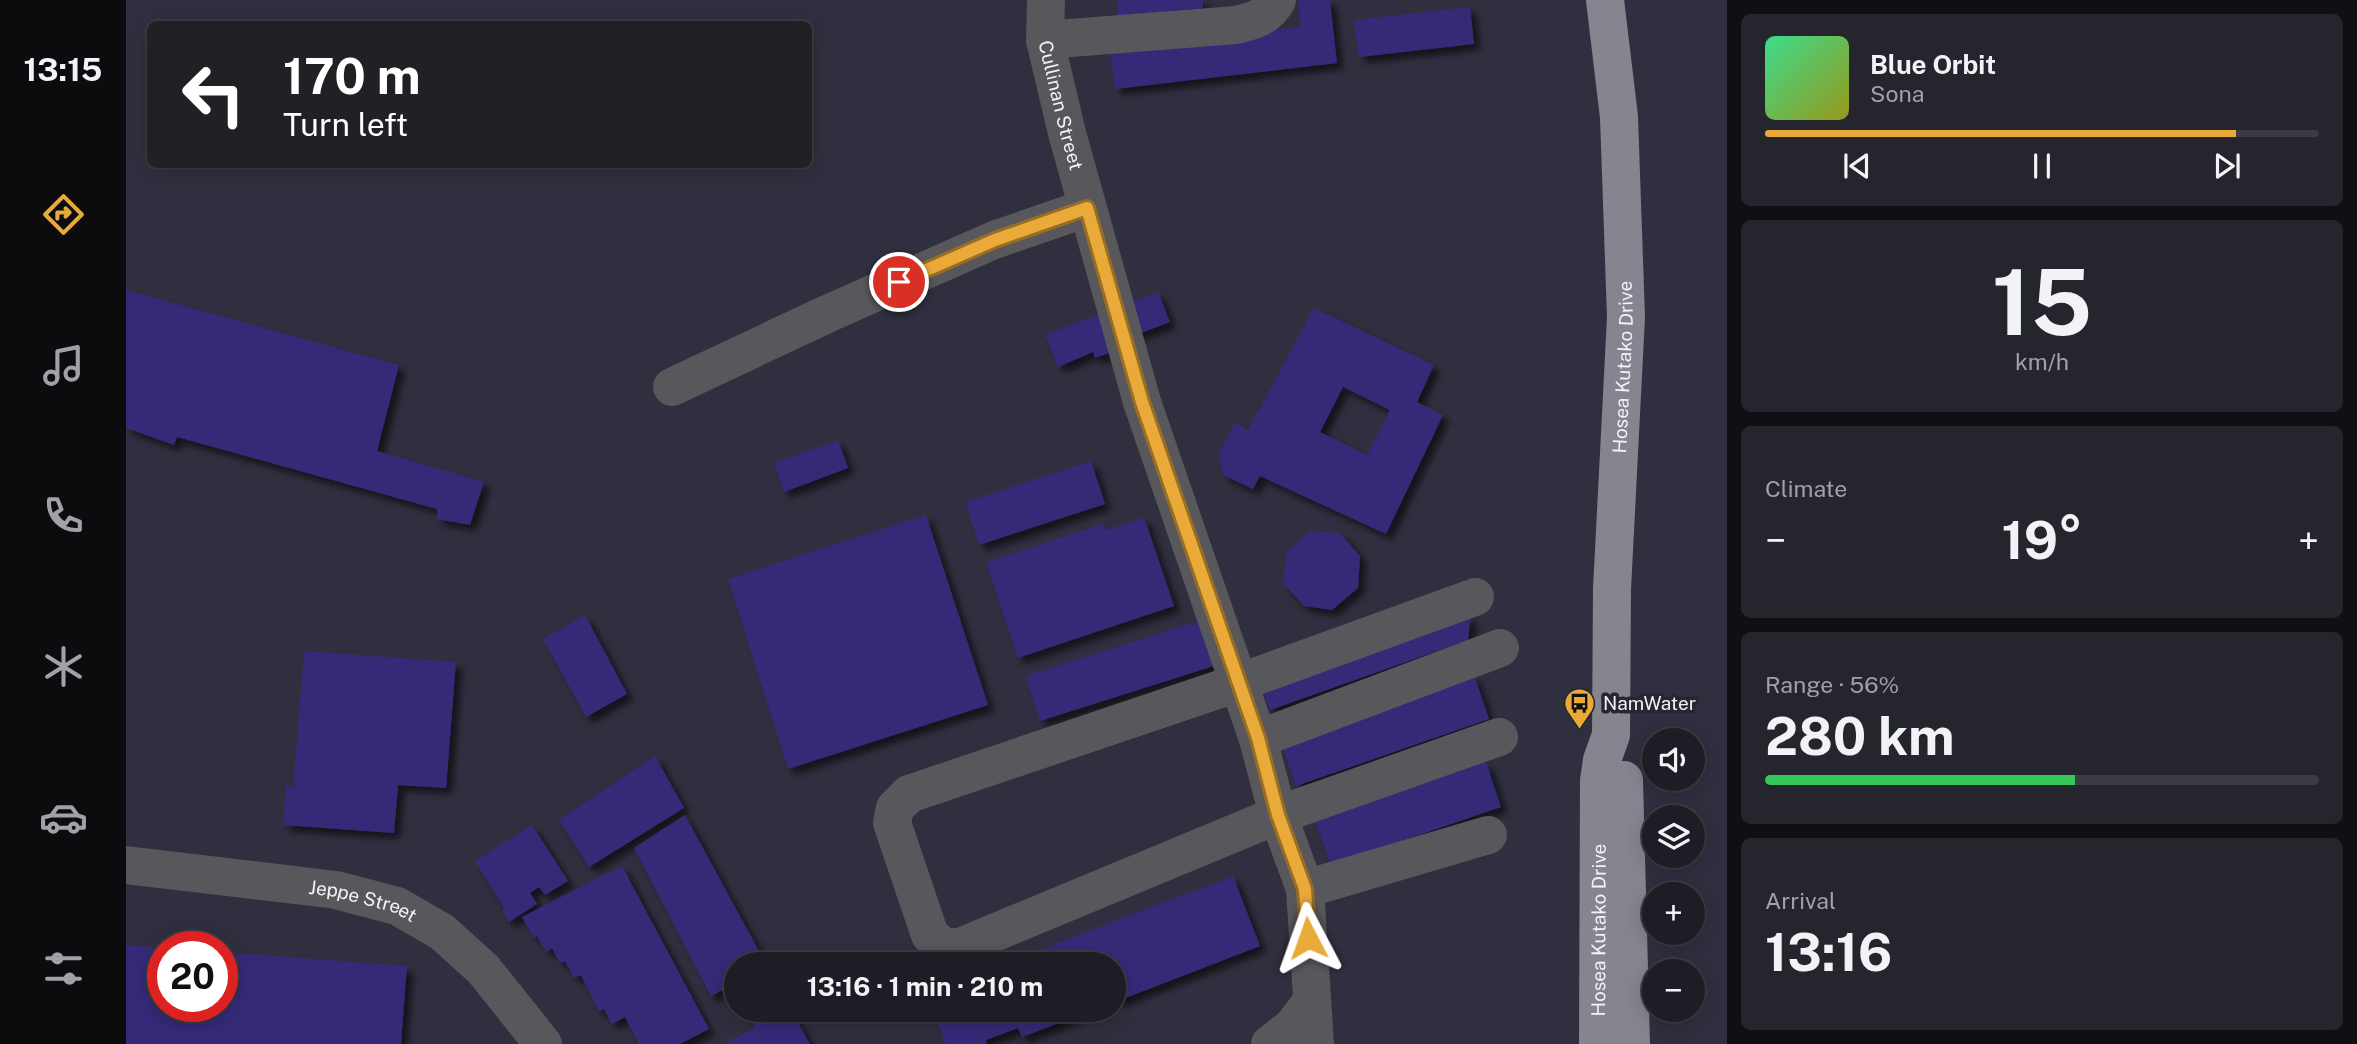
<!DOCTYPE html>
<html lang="en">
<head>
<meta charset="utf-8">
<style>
  :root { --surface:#1d1d25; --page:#25262d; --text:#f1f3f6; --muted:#a0a2a7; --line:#3b3b42; --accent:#eaaa39 }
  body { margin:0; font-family:"Public Sans",sans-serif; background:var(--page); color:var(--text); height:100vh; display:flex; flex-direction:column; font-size:26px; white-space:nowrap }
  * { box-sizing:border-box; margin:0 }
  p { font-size:23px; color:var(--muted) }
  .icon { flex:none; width:38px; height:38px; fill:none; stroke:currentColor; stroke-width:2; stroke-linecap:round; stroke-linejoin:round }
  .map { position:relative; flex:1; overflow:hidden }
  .drawer { display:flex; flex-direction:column; gap:14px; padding:14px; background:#101014; width:630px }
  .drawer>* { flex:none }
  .hud { position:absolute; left:21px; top:21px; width:665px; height:147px; border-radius:10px; box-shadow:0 4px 18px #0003,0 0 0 2px var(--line); background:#202124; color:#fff; overflow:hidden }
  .controls { position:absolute; left:1516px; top:728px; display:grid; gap:14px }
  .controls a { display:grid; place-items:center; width:63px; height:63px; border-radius:50%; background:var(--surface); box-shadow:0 4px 18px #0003,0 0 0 2px var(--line); font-size:35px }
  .speed { position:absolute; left:21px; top:931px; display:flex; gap:14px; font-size:35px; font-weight:700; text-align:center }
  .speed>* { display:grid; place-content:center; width:91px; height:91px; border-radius:50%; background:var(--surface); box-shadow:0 4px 18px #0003,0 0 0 2px var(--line); line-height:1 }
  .speed .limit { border:10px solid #d22; background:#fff; color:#111 }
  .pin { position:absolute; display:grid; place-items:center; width:60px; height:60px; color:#fff; margin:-30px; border:4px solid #fff; border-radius:50%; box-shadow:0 2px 7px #0007 }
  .me { position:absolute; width:77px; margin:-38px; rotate:356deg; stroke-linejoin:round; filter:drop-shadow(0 0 5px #0008) }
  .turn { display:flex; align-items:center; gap:24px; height:147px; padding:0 21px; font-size:32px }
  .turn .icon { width:91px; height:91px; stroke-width:2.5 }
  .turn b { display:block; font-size:49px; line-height:60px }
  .big { font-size:52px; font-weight:700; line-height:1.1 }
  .drawer .tile { flex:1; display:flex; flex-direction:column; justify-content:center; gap:10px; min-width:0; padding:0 24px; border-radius:10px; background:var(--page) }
  .drawer .dial { align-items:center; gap:0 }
  .dial b { font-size:91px; line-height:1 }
  .song { display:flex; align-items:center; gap:21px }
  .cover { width:84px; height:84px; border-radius:10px; background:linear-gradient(135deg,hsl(150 70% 55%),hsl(60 70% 35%)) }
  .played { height:7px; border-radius:4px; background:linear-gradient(90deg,var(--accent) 85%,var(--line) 85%) }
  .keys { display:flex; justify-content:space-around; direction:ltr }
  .heat { display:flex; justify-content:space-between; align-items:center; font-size:38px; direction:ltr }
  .charge { height:10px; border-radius:5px; background:linear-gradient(90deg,#34c759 56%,var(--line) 0) }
  .trip { position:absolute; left:598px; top:952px; width:402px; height:70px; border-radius:35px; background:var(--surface); box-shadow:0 4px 18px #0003,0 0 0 2px var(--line); font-weight:700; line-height:70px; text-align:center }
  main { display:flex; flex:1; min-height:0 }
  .tab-bar { display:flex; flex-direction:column; width:126px; justify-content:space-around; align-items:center; background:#0c0c0f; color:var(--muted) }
  .tab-bar .icon { width:49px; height:49px }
  .tab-bar .active { color:var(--accent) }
  .tab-bar b { font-size:32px; color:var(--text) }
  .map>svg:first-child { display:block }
</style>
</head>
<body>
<main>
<nav class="tab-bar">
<b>13:15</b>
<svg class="icon active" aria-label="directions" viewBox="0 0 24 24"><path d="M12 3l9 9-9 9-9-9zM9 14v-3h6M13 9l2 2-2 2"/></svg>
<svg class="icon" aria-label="music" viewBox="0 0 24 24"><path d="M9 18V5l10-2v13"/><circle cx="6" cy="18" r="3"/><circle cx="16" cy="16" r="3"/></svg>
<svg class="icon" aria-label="phone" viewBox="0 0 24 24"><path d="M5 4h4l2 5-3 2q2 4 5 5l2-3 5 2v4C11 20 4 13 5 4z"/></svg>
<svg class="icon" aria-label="climate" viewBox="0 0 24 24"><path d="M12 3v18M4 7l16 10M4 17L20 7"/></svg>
<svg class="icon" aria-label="car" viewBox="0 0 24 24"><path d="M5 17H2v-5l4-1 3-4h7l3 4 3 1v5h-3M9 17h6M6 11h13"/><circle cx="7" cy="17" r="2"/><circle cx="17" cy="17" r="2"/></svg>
<svg class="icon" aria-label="filters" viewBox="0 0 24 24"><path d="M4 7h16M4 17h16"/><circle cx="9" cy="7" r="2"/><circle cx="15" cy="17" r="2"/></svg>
</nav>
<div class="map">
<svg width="1601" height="1044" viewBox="0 0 1601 1044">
  <defs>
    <filter id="shadow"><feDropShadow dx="6" dy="6" stdDeviation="3.5" flood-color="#0009"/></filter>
  </defs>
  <rect width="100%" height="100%" fill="#272731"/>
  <!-- built -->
  <path fill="#2f2f3f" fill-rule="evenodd" d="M0,0H1601V1044H0ZM24,24H682V164H24ZM1528,740H1566V779H1528ZM1528,817H1566V856H1528ZM1528,894H1566V933H1528ZM37,947H96V1006H37ZM611,964H989V1010H611ZM1528,971H1566V1010H1528Z"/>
  <!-- building -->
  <path fill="#352c78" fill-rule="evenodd" filter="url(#shadow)" d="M991,0H1077V8L992,16Z
    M1172,0H1204L1211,63L989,89L984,49L1175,27Z
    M1344,7L1348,44L1233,57L1228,20Z
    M0,290L273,365L251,451L358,482L344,525L311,519V509L51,437L48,445L0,428Z
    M1032,292L1044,322L994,341L996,349L969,358L967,352L932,367L919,335Z
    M1188,308L1308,365L1291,402L1317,415L1260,534L1134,476L1127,489L1097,475L1092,455L1109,423L1122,430ZM1217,387L1264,410L1241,455L1194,432Z
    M712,440L722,468L658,492L648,463Z
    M965,461L979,504L853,545L839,502Z
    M800,515L862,705L662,769L602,579Z
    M1018,517L1048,606L892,658L860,562L977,524L980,530Z
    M1184,531L1214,533L1234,556L1232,588L1206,610L1178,606L1157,583L1160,552Z
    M459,615L501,694L460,717L417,639Z
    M1345,615L1342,640L1144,710L1136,689Z
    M1079,619L1094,664L914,721L900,676Z
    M178,651L330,662L320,788L272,785L268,833L157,825L160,786L167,788Z
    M1348,675L1363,719L1170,786L1155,743Z
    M529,756L558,808L463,867L433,820Z
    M1360,762L1375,807L1205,865L1189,821Z
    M559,815L640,964H611V996L605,986L585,996L508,848Z
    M406,825L442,881L419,895L413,887L404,893L411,904L383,922L376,911L378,908L349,861Z
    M496,866L583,1029L554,1044H513L499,1017L486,1024L478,1009L473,1011L455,975L448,978L439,961L434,963L426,948L420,952L411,936L408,938L396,917Z
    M1107,876L1134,946L989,1002V964H877Z
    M0,945L37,948V1006H96V952L281,966L275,1044H0Z
    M619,1010H665L684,1044H599L629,1027Z
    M808,1010H967L896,1037L892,1028L860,1040L861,1044H819Z"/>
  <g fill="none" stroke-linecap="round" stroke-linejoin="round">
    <!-- minor -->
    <g stroke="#57575c" stroke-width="38">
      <path id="s1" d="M920,0L919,40L941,133L1016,402L1132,739L1152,815L1179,889L1189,1044"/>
      <path d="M919,40L1110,25C1127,21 1142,17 1151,0"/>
      <path d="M546,387L701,314L868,240L961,208"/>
      <path d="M1349,597L1112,683L783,794L769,808L766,823L804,935L817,947H834L1152,815L1373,737"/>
      <path d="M1132,739L1374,648"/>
      <path id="s2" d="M0,865L210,890L271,906L316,932L357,969L417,1044"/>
      <path d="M1179,889L1362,835"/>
      <path d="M1144,1044L1166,1027L1186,1001"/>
    </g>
    <!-- major -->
    <g stroke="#84858f" stroke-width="38">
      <path d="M1498,780L1505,1044"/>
      <path id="s3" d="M1472,1044L1473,781L1476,760L1485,735L1486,589L1500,317L1493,117L1479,0"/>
    </g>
  </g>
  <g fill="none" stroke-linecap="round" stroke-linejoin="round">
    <defs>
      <path id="route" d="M773,282L869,240L961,208L1016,402L1132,738L1152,815L1179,889L1182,938"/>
    </defs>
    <!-- route casing -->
    <use href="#route" stroke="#986e25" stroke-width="18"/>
    <!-- route -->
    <use href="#route" stroke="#eaaa39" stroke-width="12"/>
  </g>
  <!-- icons -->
  <defs>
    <symbol id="bus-pin" viewBox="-11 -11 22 30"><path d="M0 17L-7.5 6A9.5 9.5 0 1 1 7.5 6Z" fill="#eaaa39" stroke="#272731"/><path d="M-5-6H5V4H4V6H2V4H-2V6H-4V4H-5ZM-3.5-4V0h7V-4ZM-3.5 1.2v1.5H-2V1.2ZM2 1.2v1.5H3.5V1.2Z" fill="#111"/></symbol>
  </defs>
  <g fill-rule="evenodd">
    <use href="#bus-pin" x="1436" y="686" width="35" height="47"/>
  </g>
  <g text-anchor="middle" stroke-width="7" stroke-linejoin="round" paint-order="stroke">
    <!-- street labels -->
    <g font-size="19" fill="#f2f3f9" stroke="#272731">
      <text dy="7" stroke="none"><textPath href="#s1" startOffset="107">Cullinan Street</textPath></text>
      <text dy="7" stroke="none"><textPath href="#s3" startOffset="679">Hosea Kutako Drive</textPath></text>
      <text dy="7" stroke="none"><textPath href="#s2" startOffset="240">Jeppe Street</textPath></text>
      <text dy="7" stroke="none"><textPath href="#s3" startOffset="114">Hosea Kutako Drive</textPath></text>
    </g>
    <!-- poi labels -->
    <g font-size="19" fill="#f2f3f9" stroke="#272731" text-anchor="start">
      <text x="1477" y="710">NamWater</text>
    </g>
  </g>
</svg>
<div class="controls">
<a><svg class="icon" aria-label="sound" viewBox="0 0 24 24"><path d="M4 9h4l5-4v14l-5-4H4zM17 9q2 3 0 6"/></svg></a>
<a><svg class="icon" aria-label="layers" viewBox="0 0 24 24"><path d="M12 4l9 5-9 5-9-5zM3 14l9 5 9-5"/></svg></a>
<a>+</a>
<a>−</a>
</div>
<div class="speed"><div class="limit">20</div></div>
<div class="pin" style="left:773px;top:282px;background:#d93025"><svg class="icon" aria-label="arrive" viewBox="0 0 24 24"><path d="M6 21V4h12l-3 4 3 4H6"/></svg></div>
<svg class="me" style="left:1182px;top:938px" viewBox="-20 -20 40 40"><path d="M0-17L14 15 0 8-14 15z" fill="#eaaa39" stroke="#fff" stroke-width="4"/></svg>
<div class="trip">13:16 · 1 min · 210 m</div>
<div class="hud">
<div class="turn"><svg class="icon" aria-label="left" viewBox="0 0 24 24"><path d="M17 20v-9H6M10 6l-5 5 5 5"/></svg><div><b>170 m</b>Turn left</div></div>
</div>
</div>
<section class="drawer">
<div class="tile">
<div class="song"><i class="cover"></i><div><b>Blue Orbit</b><p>Sona</p></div></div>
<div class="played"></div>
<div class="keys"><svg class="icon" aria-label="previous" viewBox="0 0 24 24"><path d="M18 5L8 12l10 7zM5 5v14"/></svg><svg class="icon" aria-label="pause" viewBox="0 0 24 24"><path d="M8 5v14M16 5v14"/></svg><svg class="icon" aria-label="next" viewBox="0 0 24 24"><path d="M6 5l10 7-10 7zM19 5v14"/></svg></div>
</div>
<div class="tile dial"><b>15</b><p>km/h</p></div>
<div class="tile"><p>Climate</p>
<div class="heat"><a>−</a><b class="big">19°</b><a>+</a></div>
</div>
<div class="tile"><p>Range · 56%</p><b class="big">280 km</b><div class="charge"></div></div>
<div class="tile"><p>Arrival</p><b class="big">13:16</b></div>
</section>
</main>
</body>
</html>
